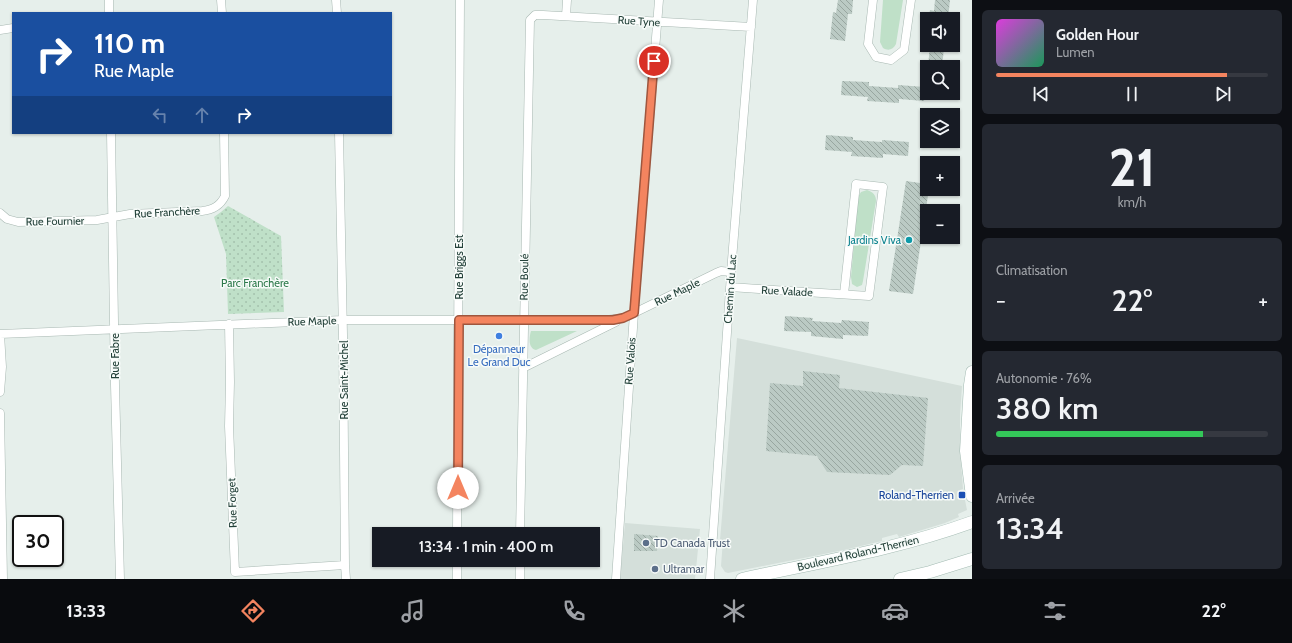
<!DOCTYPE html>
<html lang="fr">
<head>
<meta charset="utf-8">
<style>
  :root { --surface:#171b24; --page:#242831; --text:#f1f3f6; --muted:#9ea1a6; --line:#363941; --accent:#f4845f }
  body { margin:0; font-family:Cabin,sans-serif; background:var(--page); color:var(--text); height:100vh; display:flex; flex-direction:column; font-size:15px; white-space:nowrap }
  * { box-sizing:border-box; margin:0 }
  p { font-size:13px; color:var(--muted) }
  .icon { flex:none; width:22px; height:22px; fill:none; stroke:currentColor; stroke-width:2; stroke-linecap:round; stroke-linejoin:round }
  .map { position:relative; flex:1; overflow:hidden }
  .details { display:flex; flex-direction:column; gap:10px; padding:10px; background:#0d0f14; width:320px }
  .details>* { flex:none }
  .hud { position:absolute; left:12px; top:12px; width:380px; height:122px; border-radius:0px; box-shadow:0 1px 3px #0004; background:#1a4fa0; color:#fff; overflow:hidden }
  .buttons { position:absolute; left:920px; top:12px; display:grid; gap:8px }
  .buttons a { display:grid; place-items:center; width:40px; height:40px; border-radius:0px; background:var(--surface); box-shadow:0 1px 3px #0004; font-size:20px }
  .speed { position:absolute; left:12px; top:515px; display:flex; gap:8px; font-size:20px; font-weight:700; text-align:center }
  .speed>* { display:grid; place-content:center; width:52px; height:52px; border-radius:50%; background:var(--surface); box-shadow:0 1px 3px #0004; line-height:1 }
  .speed .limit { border:2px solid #111; border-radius:6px; background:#fff; color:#111 }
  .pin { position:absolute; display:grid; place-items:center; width:34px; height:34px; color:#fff; margin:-17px; border:2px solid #fff; border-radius:50%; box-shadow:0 1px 4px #0007 }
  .me { position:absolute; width:44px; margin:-22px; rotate:0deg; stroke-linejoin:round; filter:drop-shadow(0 0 3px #0008) }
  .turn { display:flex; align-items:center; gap:14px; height:84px; padding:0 16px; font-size:18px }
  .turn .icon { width:52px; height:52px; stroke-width:2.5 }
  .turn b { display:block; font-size:28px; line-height:34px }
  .lanes { display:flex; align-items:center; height:38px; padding:0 16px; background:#0003; justify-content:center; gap:20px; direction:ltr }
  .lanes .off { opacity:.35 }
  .big { font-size:30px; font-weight:600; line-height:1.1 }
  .details .widget { flex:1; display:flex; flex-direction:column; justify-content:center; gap:6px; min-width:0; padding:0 14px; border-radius:6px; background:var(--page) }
  .details .dial { align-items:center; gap:0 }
  .dial b { font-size:52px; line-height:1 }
  .song { display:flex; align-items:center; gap:12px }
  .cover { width:48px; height:48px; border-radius:6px; background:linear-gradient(135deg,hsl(300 70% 55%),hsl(150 70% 35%)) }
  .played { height:4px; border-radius:2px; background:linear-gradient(90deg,var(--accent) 85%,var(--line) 85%) }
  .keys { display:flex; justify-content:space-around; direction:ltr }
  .heat { display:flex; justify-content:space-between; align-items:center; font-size:22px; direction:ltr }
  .charge { height:6px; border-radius:3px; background:linear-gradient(90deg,#34c759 76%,var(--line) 0) }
  .trip { position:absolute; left:372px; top:527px; width:228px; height:40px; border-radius:0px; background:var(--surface); box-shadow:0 1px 3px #0004; font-weight:600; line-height:40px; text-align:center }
  .tab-bar { display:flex; height:64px; justify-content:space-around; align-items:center; background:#090b0e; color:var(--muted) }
  .tab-bar .icon { width:28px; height:28px }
  .tab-bar .current { color:var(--accent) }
  .tab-bar b { font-size:18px; color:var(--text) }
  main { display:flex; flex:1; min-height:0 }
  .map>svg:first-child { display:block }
</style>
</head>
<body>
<main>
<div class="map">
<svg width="972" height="579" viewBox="0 0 972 579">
  <defs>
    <pattern id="park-dots" width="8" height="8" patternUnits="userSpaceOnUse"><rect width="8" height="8" fill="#bfe0c8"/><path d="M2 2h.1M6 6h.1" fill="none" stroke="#a4c1ad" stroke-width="1.8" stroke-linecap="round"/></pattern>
    <pattern id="building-back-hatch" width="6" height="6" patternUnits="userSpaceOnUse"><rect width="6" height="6" fill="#bbcac4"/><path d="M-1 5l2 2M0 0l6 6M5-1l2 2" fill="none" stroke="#98a6a0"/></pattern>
  </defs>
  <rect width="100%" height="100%" fill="#e6efeb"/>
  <!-- built -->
  <path fill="#d4dfda" d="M737,338L962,386L960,415V449L963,489L960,490L962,500H965L967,510L958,514L959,517L945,523L899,537L897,534L882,538V541L844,550L728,573L725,572L721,566L723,540H720Z
    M625,523L700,529L695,579H620Z"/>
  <!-- green -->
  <path fill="#bfe0c8" d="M883,0H903L896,44C893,50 888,51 883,48L880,42Z
    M867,190C873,192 876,195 876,201L863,281L862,285L857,287L852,284L851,277L858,197L861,192Z
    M531,331H577L536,350C528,348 529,338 531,331Z"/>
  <!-- park -->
  <path fill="url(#park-dots)" d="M228,206L281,236L284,312L228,314L226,254L214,217L221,212Z"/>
  <!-- building -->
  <path fill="url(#building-back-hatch)" d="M838,0H853L852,14H848L845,41L830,39L833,12L836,13Z
    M935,0H950L948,19H929L930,10L934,11Z
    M930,45H942V48H944L942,67H928Z
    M842,81L869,82V86L898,88V85L925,87L924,101L899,99V103L867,101L868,97L841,95Z
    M826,135L853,137V140L882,142V140L909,142L908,156L883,154V158L851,156L852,152L825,150Z
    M906,181L927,184V189H929L913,294L889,291Z
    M785,316L813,318L812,321L841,323L842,320L869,322L868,336L843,335V339L811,336V332L784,331Z
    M803,371L840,375L839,388L928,398L923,466L902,465L890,475L827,472L817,456L766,451L770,383L803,386Z
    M634,534L658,536L657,551H634Z"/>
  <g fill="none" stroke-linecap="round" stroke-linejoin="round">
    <defs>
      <path id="minor" d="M109,0V13
        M221,0L222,13
        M336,0L337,13
        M873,0L868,44L876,57L891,60L904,50L911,0
        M566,16L567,0
        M0,30L13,28
        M111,133L115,385L120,579
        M339,133L343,335L345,565L346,579
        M0,213L7,219L18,222L97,220L130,214L202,211C213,210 220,206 225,196L224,133
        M730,287L759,289L869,296L883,187L856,184L844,294
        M630,315L716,273L721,271L731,272
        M229,324L230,382L229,426L235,572L345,565
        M0,334L343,320H605L623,318
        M523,368L616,322
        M0,392L2,367L0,334
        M0,413L3,579
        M457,534L460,0
        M520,534L530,20L535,15H543L751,27
        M457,579V560
        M520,579V560
        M616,579L634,313L659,0
        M710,579L732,260L753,0"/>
      <path id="secondary" d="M972,372L970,385L966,451L972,496
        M742,579C819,562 898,549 972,522
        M900,579L930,572L972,559"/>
    </defs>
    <!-- minor casing -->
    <use href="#minor" stroke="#a8b8b2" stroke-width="9"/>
    <!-- secondary casing -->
    <use href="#secondary" stroke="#a4bbb3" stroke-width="13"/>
    <!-- minor -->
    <use href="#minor" stroke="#fff" stroke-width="8"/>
    <!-- secondary -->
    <use href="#secondary" stroke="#fff" stroke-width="12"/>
  </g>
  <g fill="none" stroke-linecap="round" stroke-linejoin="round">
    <defs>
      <path id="route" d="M458,488L459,320H613L623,318L634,313L654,61"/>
    </defs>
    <!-- route casing -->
    <use href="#route" stroke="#9f563e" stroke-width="10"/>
    <!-- route -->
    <use href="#route" stroke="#f4845f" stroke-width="7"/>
  </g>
  <!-- markers -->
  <circle fill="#0f9aa8" stroke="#f7fbf9" stroke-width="1.5" cx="909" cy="240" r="4"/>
  <circle fill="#3f7fe0" stroke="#f7fbf9" stroke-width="1.5" cx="499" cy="336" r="4"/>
  <rect fill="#1a4fb4" stroke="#f7fbf9" stroke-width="1.5" x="958" y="491" width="8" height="8" rx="2"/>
  <g fill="#5c6f8a" stroke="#f7fbf9" stroke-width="1.5">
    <circle cx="646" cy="543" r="4"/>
    <circle cx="655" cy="569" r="4"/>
  </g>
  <g text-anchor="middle" stroke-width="3" stroke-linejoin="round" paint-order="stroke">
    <!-- street labels -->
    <g font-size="11" fill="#24423a" stroke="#f7fbf9">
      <text transform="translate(639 21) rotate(4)" y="4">Rue Tyne</text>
      <text transform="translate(167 212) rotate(-3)" y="4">Rue Franchère</text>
      <text transform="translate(55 221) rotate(-1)" y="4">Rue Fournier</text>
      <text transform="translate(459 267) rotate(-90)" y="4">Rue Briggs Est</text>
      <text transform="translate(524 277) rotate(-89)" y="4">Rue Boulé</text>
      <text transform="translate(730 289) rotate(-86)" y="4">Chemin du Lac</text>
      <text transform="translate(787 291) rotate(3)" y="4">Rue Valade</text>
      <text transform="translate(677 292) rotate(-26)" y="4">Rue Maple</text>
      <text transform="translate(312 321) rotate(-2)" y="4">Rue Maple</text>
      <text transform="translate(115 356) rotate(-90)" y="4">Rue Fabre</text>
      <text transform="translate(630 361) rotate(-86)" y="4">Rue Valois</text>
      <text transform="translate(344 380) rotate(-90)" y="4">Rue Saint-Michel</text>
      <text transform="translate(232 503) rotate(-92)" y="4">Rue Forget</text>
      <text transform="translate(858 553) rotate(-13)" y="4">Boulevard Roland-Therrien</text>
    </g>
    <!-- culture labels -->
    <g font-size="11" fill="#0d838f" stroke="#f7fbf9" text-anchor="end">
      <text x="901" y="244">Jardins Viva</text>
    </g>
    <!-- park labels -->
    <g font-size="11" fill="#2d7a4b" stroke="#f7fbf9">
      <text x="255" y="287">Parc Franchère</text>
    </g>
    <!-- shop labels -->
    <g font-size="11" fill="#366cbe" stroke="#f7fbf9">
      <text x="499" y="353">Dépanneur<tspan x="499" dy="13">Le Grand Duc</tspan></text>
    </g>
    <!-- transit labels -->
    <g font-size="11" fill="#164399" stroke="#f7fbf9" text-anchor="end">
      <text x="954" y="499">Roland-Therrien</text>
    </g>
    <!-- service labels -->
    <g font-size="11" fill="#4e5e75" stroke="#f7fbf9" text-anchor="start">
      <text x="654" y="547">TD Canada Trust</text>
      <text x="663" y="573">Ultramar</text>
    </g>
  </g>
</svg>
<div class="buttons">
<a><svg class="icon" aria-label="sound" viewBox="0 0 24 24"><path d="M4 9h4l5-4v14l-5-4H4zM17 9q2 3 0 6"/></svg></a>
<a><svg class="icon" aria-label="search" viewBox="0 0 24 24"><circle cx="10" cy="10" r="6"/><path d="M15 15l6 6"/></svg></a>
<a><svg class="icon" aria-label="layers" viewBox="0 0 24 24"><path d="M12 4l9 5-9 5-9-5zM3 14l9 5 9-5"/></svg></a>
<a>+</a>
<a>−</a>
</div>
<div class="speed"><div class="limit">30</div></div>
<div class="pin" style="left:654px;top:61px;background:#d93025"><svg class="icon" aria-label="arrive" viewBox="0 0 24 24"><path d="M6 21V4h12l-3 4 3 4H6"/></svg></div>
<svg class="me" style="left:458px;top:488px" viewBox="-20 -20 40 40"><circle r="19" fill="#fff"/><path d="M0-13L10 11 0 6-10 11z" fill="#f4845f"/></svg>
<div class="trip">13:34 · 1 min · 400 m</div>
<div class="hud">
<div class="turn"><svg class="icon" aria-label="right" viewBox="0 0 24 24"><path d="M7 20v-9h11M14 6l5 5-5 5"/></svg><div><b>110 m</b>Rue Maple</div></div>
<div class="lanes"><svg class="icon off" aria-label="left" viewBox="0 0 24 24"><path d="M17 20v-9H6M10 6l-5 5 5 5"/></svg><svg class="icon off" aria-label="ahead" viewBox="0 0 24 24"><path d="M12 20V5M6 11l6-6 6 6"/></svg><svg class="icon" aria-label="right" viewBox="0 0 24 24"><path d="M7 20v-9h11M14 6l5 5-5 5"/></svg></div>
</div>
</div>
<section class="details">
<div class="widget">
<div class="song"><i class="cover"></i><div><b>Golden Hour</b><p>Lumen</p></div></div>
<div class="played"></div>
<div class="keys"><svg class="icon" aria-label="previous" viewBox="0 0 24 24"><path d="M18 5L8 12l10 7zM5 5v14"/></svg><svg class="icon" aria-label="pause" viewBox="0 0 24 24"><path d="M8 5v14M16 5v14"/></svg><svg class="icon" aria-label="next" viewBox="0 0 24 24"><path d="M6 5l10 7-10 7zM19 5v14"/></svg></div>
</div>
<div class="widget dial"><b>21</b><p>km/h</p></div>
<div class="widget"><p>Climatisation</p>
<div class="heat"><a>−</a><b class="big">22°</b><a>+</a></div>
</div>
<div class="widget"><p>Autonomie · 76%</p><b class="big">380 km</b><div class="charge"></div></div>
<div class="widget"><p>Arrivée</p><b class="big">13:34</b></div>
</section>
</main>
<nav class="tab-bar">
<b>13:33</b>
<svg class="icon current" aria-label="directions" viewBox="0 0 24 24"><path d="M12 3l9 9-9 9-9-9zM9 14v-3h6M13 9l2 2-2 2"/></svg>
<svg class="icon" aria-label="music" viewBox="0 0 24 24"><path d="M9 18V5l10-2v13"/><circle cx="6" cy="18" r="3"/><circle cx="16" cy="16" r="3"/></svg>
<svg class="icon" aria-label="phone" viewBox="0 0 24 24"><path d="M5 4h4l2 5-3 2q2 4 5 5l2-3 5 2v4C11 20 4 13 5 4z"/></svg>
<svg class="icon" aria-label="climate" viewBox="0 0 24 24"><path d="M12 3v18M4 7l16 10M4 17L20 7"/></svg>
<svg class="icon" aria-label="car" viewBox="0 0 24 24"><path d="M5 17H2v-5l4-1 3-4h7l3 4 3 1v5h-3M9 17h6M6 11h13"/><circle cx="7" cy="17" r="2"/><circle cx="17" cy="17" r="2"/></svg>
<svg class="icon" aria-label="filters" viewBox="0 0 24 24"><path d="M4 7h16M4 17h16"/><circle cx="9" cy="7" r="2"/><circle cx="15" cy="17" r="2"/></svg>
<b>22°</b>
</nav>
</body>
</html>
